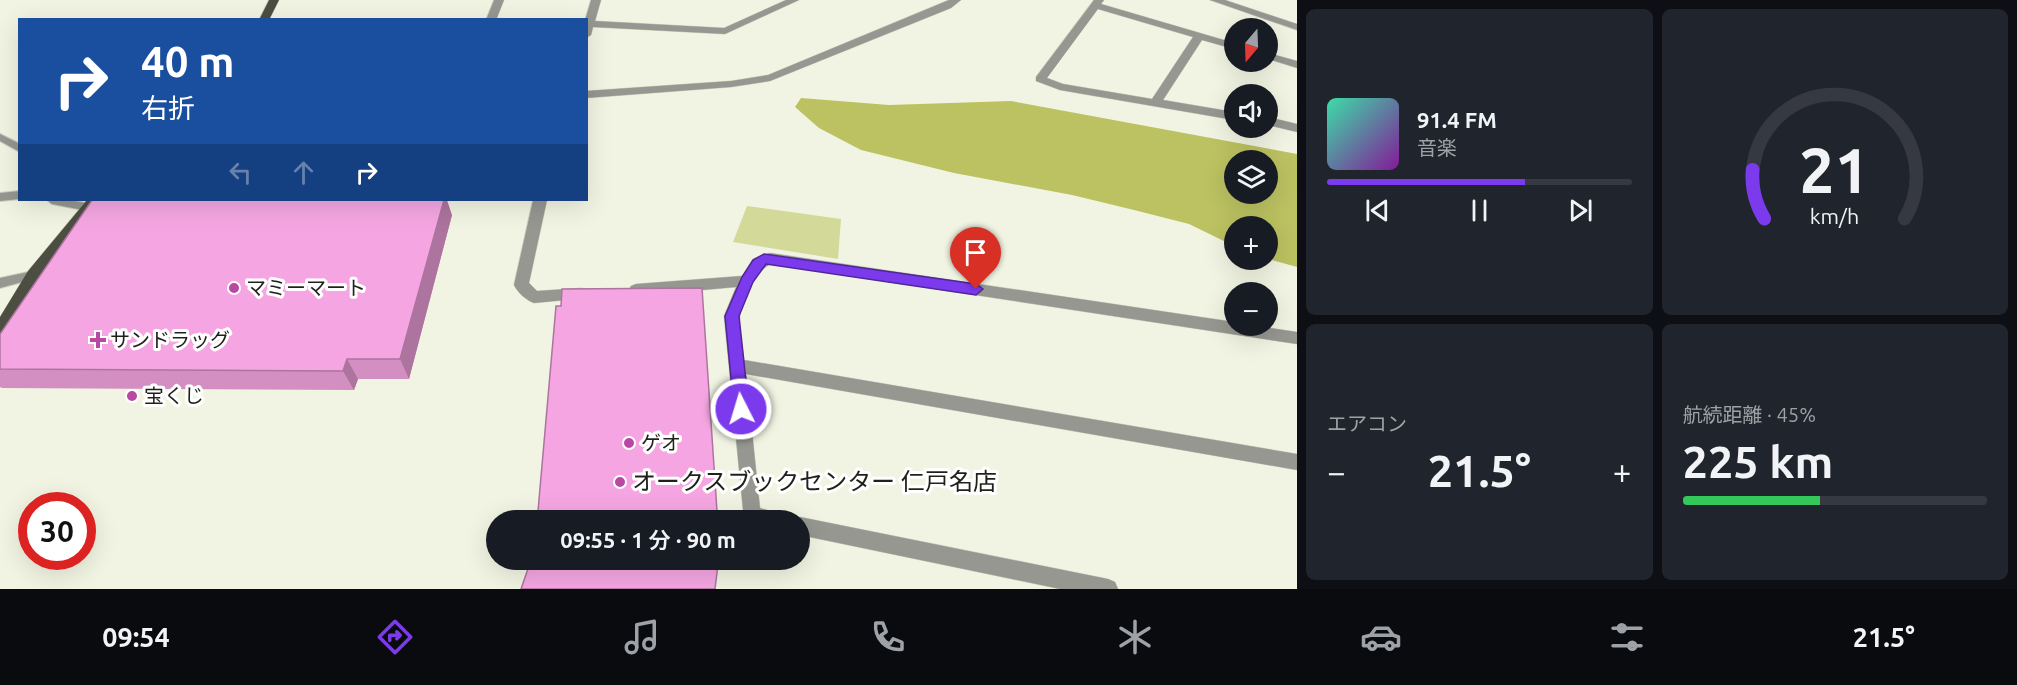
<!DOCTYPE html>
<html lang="ja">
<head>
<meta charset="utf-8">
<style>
  :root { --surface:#171b24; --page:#20242c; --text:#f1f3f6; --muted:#9ea1a6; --line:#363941; --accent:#7c3aed }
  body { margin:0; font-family:Ubuntu,"Noto Sans JP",sans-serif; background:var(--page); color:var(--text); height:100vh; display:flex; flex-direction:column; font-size:22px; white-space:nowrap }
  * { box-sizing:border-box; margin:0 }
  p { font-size:20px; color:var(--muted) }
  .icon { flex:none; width:33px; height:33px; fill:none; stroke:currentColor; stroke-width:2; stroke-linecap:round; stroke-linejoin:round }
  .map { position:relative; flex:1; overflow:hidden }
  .sheet { display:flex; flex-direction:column; gap:9px; padding:9px; background:#0d0f14; width:720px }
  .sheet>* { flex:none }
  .hud { position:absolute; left:18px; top:18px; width:570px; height:183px; border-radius:0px; box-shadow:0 6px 24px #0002; background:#1a4fa0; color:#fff; overflow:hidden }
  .needle { width:39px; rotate:199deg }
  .fabs { position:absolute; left:1224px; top:18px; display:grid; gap:12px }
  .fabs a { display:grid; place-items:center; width:54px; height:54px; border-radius:50%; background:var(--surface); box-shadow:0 6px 24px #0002; font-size:30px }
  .speed { position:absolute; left:18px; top:492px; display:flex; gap:12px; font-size:30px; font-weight:700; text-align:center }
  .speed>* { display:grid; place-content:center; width:78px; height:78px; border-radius:50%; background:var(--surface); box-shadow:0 6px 24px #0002; line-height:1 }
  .speed .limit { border:9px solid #d22; background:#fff; color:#111 }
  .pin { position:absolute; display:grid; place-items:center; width:51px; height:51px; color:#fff; margin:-62px -26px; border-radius:50% 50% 50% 0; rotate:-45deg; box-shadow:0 0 6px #0007 }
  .pin .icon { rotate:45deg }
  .me { position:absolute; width:66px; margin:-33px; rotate:355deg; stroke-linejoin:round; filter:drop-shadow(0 0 4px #0008) }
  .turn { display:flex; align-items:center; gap:21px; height:126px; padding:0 24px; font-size:27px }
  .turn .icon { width:78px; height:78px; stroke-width:2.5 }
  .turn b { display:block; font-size:42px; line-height:51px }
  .lanes { display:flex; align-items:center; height:57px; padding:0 24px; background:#0003; justify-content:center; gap:30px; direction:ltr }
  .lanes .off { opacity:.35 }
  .big { font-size:45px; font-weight:600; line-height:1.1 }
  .sheet .tile { flex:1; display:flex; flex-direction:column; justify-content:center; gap:9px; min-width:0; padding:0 21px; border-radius:9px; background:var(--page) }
  .sheet .dial { align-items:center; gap:0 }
  .dial svg { height:156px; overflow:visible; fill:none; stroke:var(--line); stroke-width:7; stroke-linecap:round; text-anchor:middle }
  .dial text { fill:var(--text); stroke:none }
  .song { display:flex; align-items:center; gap:18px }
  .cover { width:72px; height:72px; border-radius:9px; background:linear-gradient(135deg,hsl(160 70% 55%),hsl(290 70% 35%)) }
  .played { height:6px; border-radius:3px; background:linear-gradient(90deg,var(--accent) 65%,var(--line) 65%) }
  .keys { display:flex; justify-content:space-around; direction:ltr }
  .heat { display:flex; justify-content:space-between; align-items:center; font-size:33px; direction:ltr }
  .charge { height:9px; border-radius:4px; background:linear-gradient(90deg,#34c759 45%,var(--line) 0) }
  .sheet .tiles { flex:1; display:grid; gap:9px; grid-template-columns:repeat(2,1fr) }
  .trip { position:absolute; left:486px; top:510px; width:324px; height:60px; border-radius:30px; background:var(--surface); box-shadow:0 6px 24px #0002; font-weight:600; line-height:60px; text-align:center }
  .tabs { display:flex; height:96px; justify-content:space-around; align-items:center; background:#090b0e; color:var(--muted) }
  .tabs .icon { width:42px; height:42px }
  .tabs .current { color:var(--accent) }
  .tabs b { font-size:27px; color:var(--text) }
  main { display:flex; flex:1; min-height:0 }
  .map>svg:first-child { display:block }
</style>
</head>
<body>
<main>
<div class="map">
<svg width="1297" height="589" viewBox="0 0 1297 589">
  <rect width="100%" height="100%" fill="#f2f4e3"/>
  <!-- green -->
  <path fill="#d3d999" d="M747,206L841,219L838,259L733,242Z"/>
  <!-- forest -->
  <path fill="#bcc261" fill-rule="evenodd" d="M801,98L889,105L1011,101L1297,154V267L1268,259V226H1234V246L1189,224L1134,210L1072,195L954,173L861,150L819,128L795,107ZM1234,160H1268V194H1234Z"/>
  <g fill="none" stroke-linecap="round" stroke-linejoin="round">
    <defs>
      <path id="service" d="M0,134L20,144V152L0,141Z
        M20,191V199L0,201V193Z
        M47,200H69L92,204L93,207L88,211L52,204Z
        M33,271L39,275L37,278L0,288V278Z"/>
      <path id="minor" d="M494,0H504L496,20H486Z
        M591,0H601L595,21L724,28L786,0H799L725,34L593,27L591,35L586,38L585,20Z
        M949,0H961L951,8L770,81L731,87L586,98V91L731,81L768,75Z
        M1094,0H1104L1101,4L1234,43V49L1202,40L1163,100L1234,112V120L1060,90L1036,81V77ZM1098,9L1193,37L1152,99L1063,84L1047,78Z
        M1210,0H1225L1297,24V30Z
        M1268,53L1297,61V68L1268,59Z
        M1268,117L1297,124V132L1268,125Z
        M533,200H547L529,283L537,291L582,288L587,290L589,294L587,298L534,303C526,300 518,293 514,285Z
        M770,253L1234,322V326H1256L1297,332V344L771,264C757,269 741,301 740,316C738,330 743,347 744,360L1297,454V470L746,374L760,508L780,514L782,520H744L724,316L736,287L636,296L631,294L629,290L631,286L636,284L742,276L753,259Z
        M800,517L1108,579L1115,582L1118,589H1060L800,535V520H793Z"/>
      <path id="primary" d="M269,0H279L269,20H259Z
        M87,200H101L38,279L6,334L0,336V317L28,271Z"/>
    </defs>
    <!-- service casing -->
    <use href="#service" stroke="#cccebf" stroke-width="2"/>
    <!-- minor casing -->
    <use href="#minor" stroke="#cccebf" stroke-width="1"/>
    <!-- primary casing -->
    <use href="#primary" stroke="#cccebf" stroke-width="1"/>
    <!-- service -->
    <use href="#service" fill="#969790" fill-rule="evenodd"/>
    <!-- minor -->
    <use href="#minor" fill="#969790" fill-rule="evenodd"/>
    <!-- primary -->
    <use href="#primary" fill="#4d4e42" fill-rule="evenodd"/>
  </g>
  <!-- wall -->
  <path fill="#d38fc2" d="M452,215L409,379H358L354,390L2,388L0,387V334Z
    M538,511H717L715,520H541Z"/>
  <!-- shaded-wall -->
  <path fill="#ac749e" d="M444,200H447L452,215L409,379L400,359Z
    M347,359L358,379L354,390L343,371Z"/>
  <!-- building -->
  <path fill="#f5a6e2" stroke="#ac749e" stroke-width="1.5" d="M92,200H444L400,359H347L343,371L0,369V334Z
    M702,288L717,511H538L556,306H561L562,289Z
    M531,560H699L718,564L715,589H521Z"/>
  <!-- route -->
  <path fill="#7c3aed" stroke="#51269a" stroke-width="1.5" d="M764,254L976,284L983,289L976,295L766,264L753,282L739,316L749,409L747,414L741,415L736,414L734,409L725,316L742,277L753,260Z"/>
  <!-- markers -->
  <g fill="#b948a3" stroke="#fff" stroke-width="2">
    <circle cx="234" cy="288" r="6"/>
    <path d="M95 331h6v6h6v6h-6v6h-6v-6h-6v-6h6z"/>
    <circle cx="132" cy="396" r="6"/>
    <circle cx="629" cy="443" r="6"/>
    <circle cx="620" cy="482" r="6"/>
  </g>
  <g text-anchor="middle" stroke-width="6" stroke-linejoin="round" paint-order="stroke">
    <!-- poi labels -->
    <g font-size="20" fill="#1f201a" stroke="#fff" text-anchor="start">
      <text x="246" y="295">マミーマート</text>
      <text x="110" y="347">サンドラッグ</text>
      <text x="144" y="403">宝くじ</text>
      <text x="641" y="450">ゲオ</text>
    </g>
    <!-- near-poi labels -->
    <g font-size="24" fill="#1f201a" stroke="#fff" text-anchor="start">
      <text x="632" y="490">オークスブックセンター 仁戸名店</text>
    </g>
  </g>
</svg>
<div class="fabs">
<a><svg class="needle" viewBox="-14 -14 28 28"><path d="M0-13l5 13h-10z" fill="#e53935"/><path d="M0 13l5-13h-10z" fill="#9ea1a6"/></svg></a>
<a><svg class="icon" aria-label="sound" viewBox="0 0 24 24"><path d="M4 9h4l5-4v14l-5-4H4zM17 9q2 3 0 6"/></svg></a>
<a><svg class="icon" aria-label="layers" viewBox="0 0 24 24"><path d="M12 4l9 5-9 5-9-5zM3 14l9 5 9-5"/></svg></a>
<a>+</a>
<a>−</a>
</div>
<div class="speed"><div class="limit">30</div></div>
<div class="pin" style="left:976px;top:289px;background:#d93025"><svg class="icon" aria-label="arrive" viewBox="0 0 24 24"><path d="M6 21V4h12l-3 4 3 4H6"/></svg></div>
<svg class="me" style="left:741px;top:409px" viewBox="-20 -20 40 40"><circle r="17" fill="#7c3aed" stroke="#fff" stroke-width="3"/><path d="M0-11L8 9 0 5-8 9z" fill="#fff"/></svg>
<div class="trip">09:55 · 1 分 · 90 m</div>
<div class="hud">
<div class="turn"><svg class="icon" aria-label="right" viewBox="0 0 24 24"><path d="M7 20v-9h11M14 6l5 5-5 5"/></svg><div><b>40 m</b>右折</div></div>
<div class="lanes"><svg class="icon off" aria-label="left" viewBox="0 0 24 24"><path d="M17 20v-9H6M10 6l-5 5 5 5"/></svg><svg class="icon off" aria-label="ahead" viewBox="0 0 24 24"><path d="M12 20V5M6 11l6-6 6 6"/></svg><svg class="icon" aria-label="right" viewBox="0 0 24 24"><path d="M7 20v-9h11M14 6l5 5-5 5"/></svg></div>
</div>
</div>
<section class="sheet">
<div class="tiles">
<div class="tile">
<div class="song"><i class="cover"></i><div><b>91.4 FM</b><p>音楽</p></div></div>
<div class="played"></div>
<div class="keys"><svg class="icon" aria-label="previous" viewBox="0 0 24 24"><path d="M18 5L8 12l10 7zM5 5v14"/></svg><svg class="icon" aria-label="pause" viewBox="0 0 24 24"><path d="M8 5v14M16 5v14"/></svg><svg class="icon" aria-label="next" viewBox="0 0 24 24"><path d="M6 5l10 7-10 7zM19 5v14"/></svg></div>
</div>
<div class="tile dial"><svg viewBox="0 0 100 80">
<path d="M14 69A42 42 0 1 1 86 69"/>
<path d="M14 69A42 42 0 0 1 8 44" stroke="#7c3aed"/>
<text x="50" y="56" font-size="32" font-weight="700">21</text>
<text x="50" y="72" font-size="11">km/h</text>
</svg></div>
<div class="tile"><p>エアコン</p>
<div class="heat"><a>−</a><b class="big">21.5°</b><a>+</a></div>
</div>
<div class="tile"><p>航続距離 · 45%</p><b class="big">225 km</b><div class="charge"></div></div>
</div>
</section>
</main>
<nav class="tabs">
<b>09:54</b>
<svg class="icon current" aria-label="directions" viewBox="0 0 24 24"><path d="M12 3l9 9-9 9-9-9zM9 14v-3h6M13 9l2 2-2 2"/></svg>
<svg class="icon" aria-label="music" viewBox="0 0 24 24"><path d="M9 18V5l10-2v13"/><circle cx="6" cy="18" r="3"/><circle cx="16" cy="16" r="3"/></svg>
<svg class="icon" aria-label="phone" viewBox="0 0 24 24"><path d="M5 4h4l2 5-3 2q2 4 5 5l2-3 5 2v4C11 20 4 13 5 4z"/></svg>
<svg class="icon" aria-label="climate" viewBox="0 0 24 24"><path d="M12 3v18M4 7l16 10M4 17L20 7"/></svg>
<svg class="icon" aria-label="car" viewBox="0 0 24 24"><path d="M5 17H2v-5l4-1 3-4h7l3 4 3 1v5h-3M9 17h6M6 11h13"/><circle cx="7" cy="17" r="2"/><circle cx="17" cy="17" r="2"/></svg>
<svg class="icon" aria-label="filters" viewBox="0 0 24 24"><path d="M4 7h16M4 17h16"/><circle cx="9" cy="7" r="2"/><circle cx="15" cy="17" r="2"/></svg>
<b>21.5°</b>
</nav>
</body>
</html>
